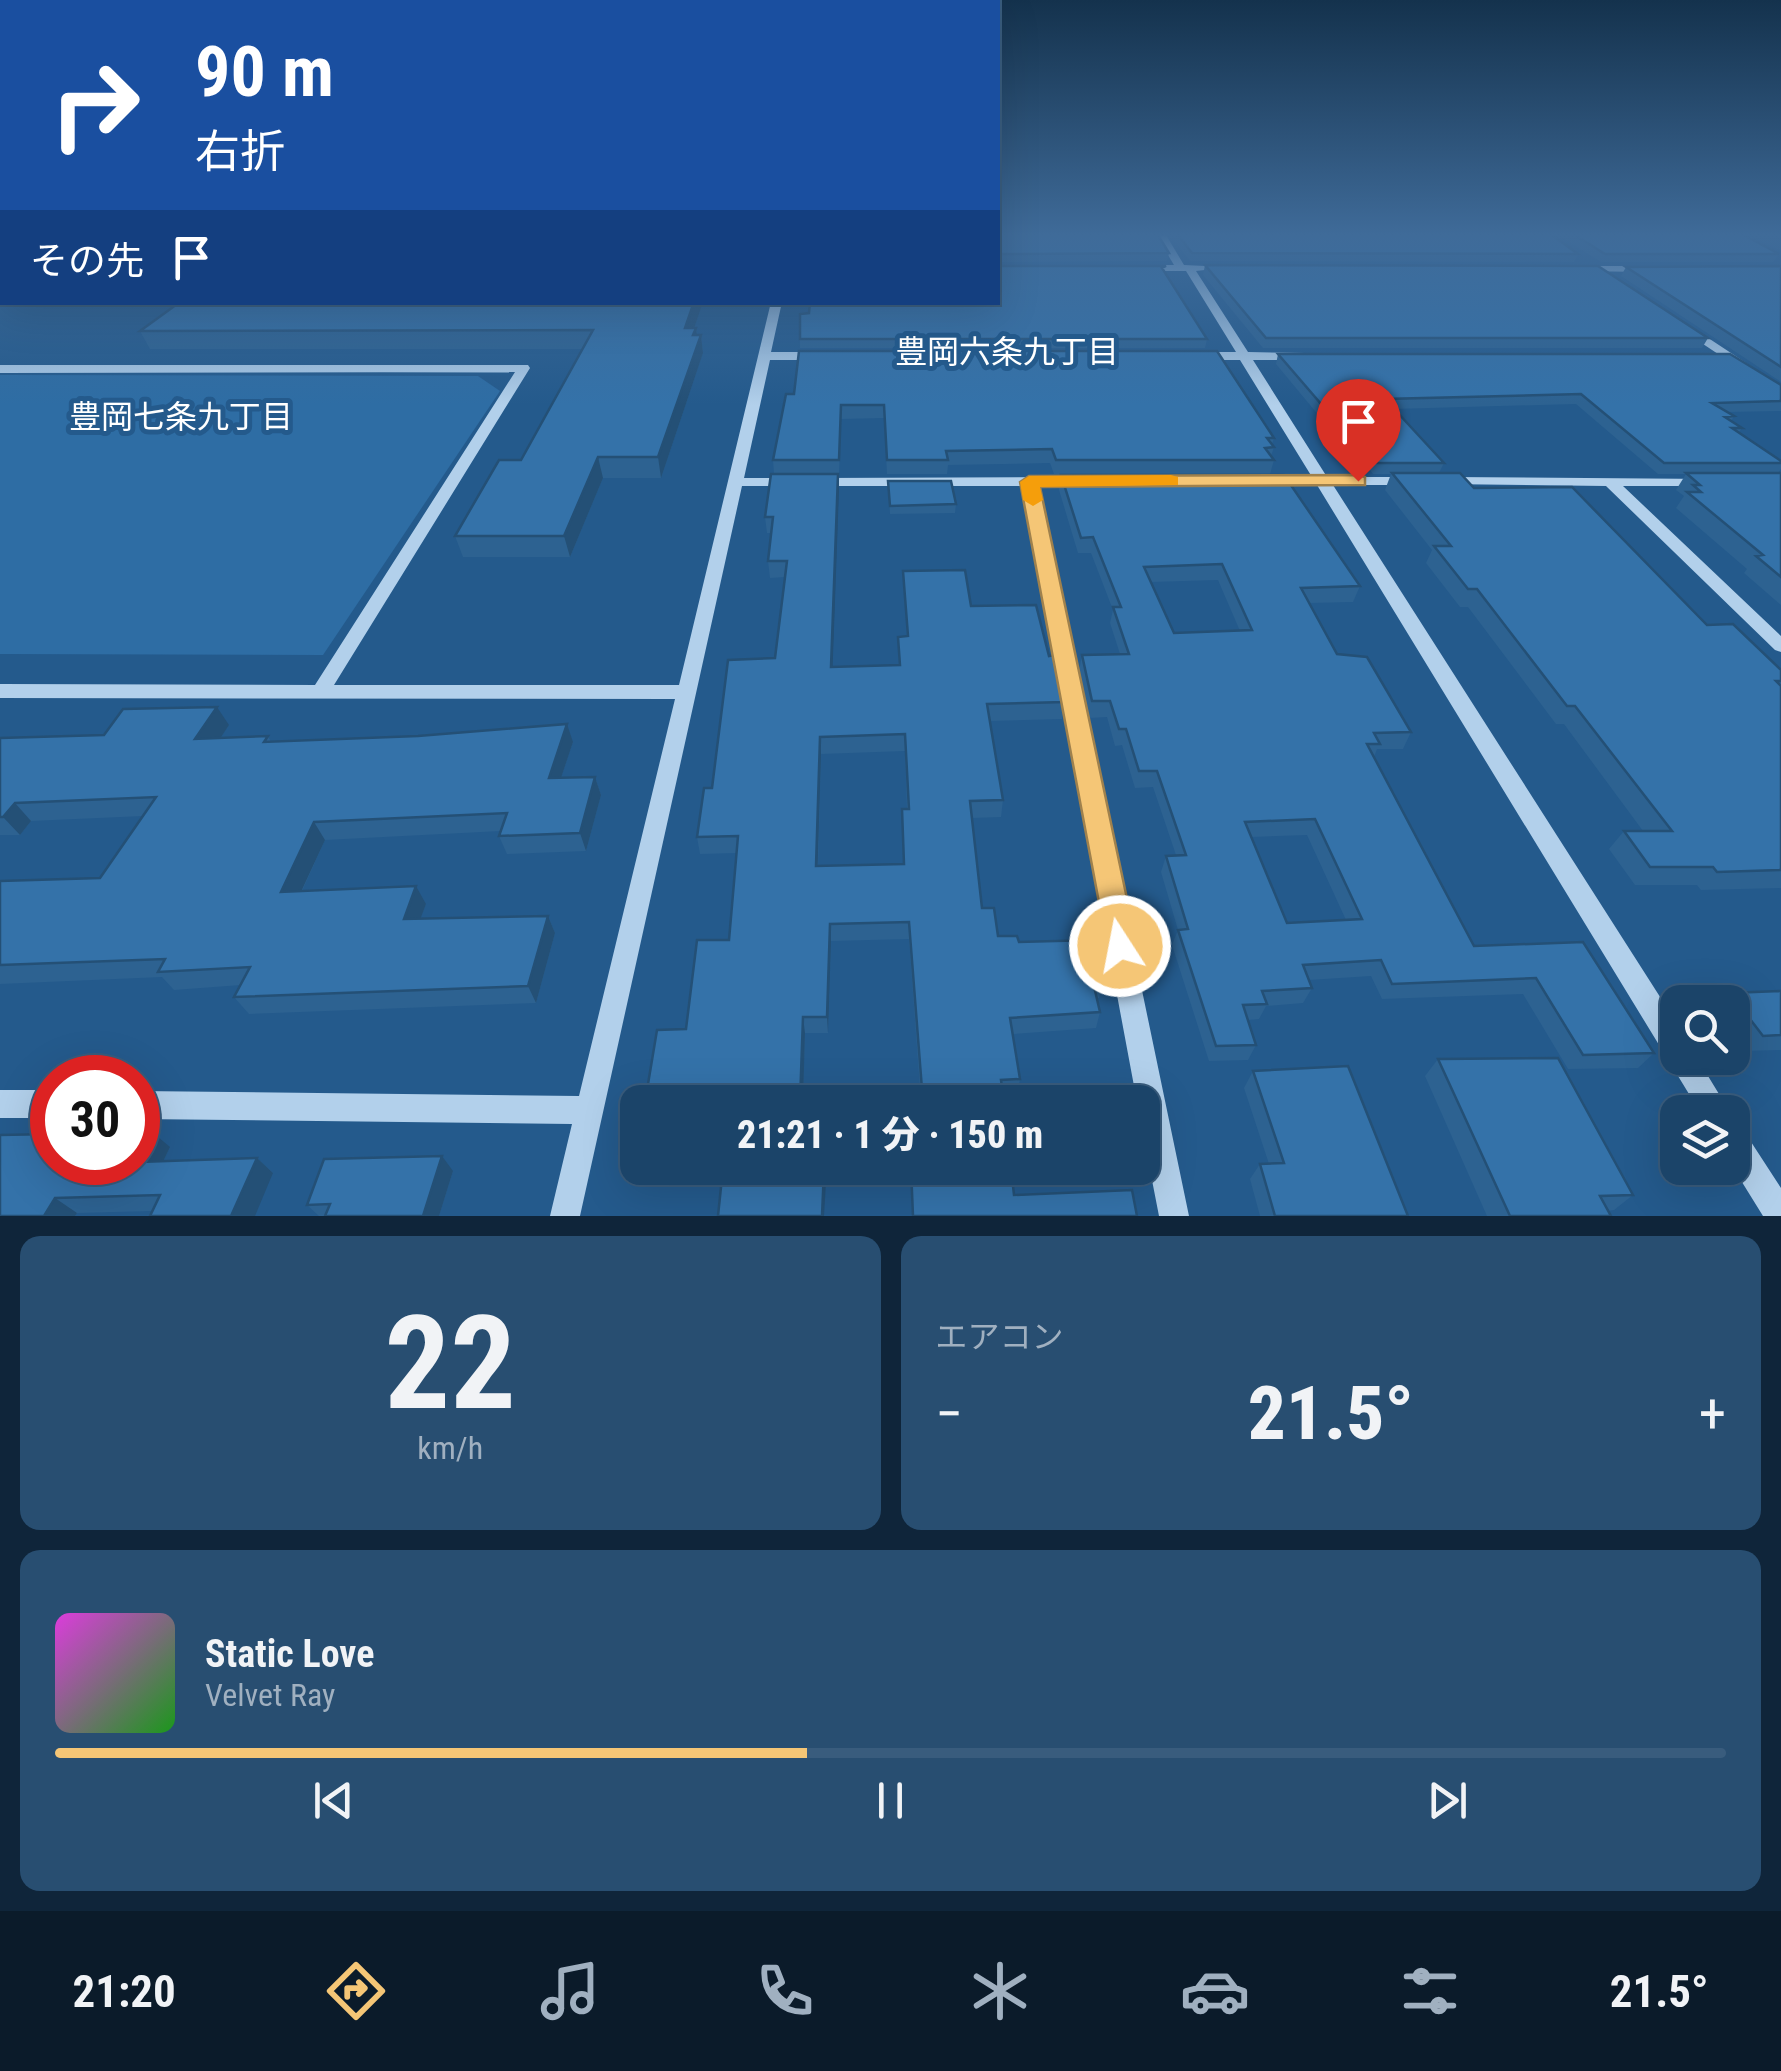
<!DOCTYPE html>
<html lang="ja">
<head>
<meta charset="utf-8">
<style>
  :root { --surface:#1b4469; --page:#284e71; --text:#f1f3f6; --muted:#a0b0c0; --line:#395c7d; --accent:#f5c676 }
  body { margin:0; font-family:"Roboto Condensed","Noto Sans JP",sans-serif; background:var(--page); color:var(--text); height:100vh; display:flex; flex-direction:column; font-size:38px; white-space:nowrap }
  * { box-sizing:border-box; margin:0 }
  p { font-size:32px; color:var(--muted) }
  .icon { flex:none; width:55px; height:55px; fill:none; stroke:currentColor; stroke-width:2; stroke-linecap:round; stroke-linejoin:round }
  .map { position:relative; height:1216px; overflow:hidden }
  .panel { display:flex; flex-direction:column; gap:20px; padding:20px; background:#0f253a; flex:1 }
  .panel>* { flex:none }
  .guide { position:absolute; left:0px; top:0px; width:1000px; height:305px; box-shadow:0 10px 40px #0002,0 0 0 2px var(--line); background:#1a4fa0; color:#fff; overflow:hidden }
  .fabs { position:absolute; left:1660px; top:985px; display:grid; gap:20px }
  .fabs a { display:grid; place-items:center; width:90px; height:90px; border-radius:20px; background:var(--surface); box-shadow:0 10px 40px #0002,0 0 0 2px var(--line); font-size:50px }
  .speed { position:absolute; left:30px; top:1055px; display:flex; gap:20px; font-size:50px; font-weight:700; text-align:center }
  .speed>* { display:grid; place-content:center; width:130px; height:130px; border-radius:50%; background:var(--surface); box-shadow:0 10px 40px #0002,0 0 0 2px var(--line); line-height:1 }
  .speed .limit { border:15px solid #d22; background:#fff; color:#111 }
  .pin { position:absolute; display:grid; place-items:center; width:85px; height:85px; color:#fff; margin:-102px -42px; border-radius:50% 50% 50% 0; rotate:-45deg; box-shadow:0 0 10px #0007 }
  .pin .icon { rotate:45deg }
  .me { position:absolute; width:110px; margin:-55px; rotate:349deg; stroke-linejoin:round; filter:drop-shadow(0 0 8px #0008) }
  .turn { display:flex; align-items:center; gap:35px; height:210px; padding:0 30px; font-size:45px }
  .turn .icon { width:130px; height:130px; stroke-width:2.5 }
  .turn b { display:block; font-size:70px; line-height:85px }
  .then { display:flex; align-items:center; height:95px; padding:0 30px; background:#0003; gap:20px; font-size:38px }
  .big { font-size:75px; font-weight:800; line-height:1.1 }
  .panel .widget { flex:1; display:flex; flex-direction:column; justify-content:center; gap:15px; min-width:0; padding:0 35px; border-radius:20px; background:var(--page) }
  .panel .dial { align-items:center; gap:0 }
  .dial b { font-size:130px; line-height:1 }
  .song { display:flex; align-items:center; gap:30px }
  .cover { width:120px; height:120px; border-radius:15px; background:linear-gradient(135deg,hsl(300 70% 55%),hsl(120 70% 35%)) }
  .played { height:10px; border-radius:5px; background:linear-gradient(90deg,var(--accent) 45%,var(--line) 45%) }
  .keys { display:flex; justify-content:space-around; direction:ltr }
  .heat { display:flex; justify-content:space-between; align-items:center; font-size:55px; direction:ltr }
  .panel .tiles { flex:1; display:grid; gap:20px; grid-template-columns:1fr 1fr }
  .widget:last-child { grid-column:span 2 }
  .trip { position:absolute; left:620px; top:1085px; width:540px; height:100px; border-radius:20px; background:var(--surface); box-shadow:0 10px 40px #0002,0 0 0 2px var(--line); font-weight:800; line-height:100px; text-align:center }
  .dock { display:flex; height:160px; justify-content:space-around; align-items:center; background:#0b1b2a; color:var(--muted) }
  .dock .icon { width:70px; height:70px }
  .dock .active { color:var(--accent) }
  .dock b { font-size:45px; color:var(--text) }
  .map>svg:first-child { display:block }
</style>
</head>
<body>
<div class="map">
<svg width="1781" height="1216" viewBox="0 0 1781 1216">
  <rect width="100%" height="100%" fill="#245a8c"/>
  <!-- green -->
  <path fill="#2e6da4" d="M0,375L478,376L500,391L323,655L0,654Z"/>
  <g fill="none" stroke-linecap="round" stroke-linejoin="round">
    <!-- minor -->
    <path fill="#b2d0eb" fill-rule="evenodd" d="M1156,235H1166L1184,265L1205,266V270L1196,271L1248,352L1305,353V359L1301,360H1253L1327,477H1411L1418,481L1411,485H1333L1678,1025V1058H1697L1730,1112H1700L1317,485H1267L1260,481L1267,477H1312L1240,360H1197L1191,356L1197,352H1236L1186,271H1142L1137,268L1142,265H1174Z
      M0,264H2V270H0Z
      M1582,266H1646L1651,269L1646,272L1578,271V267Z
      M771,302H782L771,352H821L827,356L821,360H770L744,478H791L798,482L791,486H742L580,1216H550L572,1124L138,1119V1091L579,1096L675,699L0,698V684L315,685L515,372L0,373V365H528L530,368L334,685H679Z
      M1682,326H1690L1781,386V396L1682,330Z
      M1081,477L1086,478V484L1037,486L1189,1216H1159L1142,1129V1102H1137L1022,486H817L810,482L817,478Z
      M1447,477L1711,479L1713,482L1706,486H1623L1781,636V652L1775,650L1606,486L1442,484L1440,481Z
      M0,1090H52V1118H0Z
      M1732,1124L1742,1128L1781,1188V1216H1763L1732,1166Z"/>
  </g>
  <!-- wall -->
  <path fill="#2d6291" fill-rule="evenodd" d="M0,235H2V250H0Z
    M998,235L1169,253L1167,261L998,262Z
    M1170,235H1552L1578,254L1574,262L1190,261Z
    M1558,235H1744L1779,254L1773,262H1601Z
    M1749,235H1781V251Z
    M1205,265L1708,338L1702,348H1263L1203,275Z
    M999,266L1164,272L1207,339L1205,348H800V339L809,313Z
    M1781,266V382L1621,276L1626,267Z
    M703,302L694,328H696L697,335H701L703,353L661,478H603L570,557H463L455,536L521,460L583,349H150L140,331Z
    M1278,354L1781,385V411L1727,412L1734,416L1731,421L1742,428L1739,432L1781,461V469L1778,473H1781V605L1744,573L1747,569L1676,508L1684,496L1676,490L1686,474H1658L1576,404L1394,409L1444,463L1439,473L1474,488L1707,625L1781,670V888L1701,890L1697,885H1635L1609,849L1624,831H1643L1564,724H1556L1468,607H1460L1426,563L1432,550L1385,490L1391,474H1373L1355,451L1349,452L1276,364Z
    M786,394L1274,438L1272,444L1274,447L1271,456L1274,460L1270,474H1054L1050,463L948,465L947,474H887L884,418L841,419L832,667L899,665L898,637H907L903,571L971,606L1049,656L1064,702L1062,719L990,721L1003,800L1001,817L972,818L982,908L998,936L1019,942L1104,982L1099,998H1097L1100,1012L1096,1028L1013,1034L1020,1079L1017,1094L1003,1095L1004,1102H921L909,939L831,941L828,1033H805L803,1102H645L686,1029L729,940L737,853L700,854L697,837L712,788L775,658L785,577L770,578L768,561L772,533H767L765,517L774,474L773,460ZM905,751L907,809H902L903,864L818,866L821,754Z
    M1061,475L1360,586L1353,602L1309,603L1337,654L1411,732L1403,749H1377L1374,757L1474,946L1583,942L1654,1053L1638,1068L1568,1069L1523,994L1382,999L1371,976L1309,980L1312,988L1303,1003L1266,1006L1259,1019L1248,1020L1256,1045L1248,1060L1209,1061L1172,945L1178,930L1161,872L1166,856L1176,855L1153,787L1135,788L1122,745L1115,746L1107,717L1089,718L1079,671L1082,655L1120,654L1110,623L1113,610L1091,553H1078L1059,490ZM1218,580L1240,631L1174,633L1151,582ZM1307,835L1346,920L1287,923L1251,837Z
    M888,481L956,504L955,513L890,514Z
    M229,725L220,738L268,736L271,742H573L561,778L595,777L601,795L586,851L507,854L499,836L501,831L325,840L302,891L426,904L420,919L548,916L555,933L536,1003L249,1014L234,997L241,985L174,990L162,977L0,984V881L100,878L143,816L31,821L20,835H0V738L104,735Z
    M1781,991V1050L1744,1051L1732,1036V1002H1719L1730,993Z
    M1438,1059L1633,1195L1614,1210L1608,1211L1611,1216H1487L1425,1076Z
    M1253,1071L1408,1216H1260L1250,1179L1260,1164H1269L1244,1088Z
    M170,1147L163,1161L257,1158L273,1173L153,1211L77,1213L75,1216H0Z
    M453,1171L439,1216H319L307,1205Z"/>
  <!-- shaded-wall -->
  <path fill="#245076" d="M694,302H703L688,346L685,328Z
    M696,328L698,343L701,335L703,353L661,478L658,457Z
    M598,457L603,478L570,557L564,536Z
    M838,474L839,490L832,684L831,667Z
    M217,707L229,725L208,757L195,739Z
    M567,724L573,742L555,796L549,778Z
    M820,737L821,754L817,883L816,866Z
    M595,777L601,795L586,851L580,833Z
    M15,803L31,821L20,835L3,817Z
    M314,822L325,840L293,909L281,892Z
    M416,886L426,904L414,936L404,919Z
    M548,916L555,933L536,1003L528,986Z
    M830,924L831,941L828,1033L827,1017Z
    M803,1017L805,1033L803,1102H800Z
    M151,1131L170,1147L155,1178L138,1162V1157Z
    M442,1156L453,1171L439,1216H423Z
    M257,1158L273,1173L255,1216H231Z
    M824,1169L826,1183L824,1216H822Z
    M55,1198L77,1213L75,1216H44Z"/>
  <!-- building -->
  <path fill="#3472a9" stroke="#245076" stroke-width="2.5" fill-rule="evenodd" d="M998,235H1158L1169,253L998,254Z
    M1178,235H1552L1578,254L1192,253Z
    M1575,235H1744L1779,254H1605Z
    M998,263L999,266H1166L1162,268L1207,339H800V314L809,313L810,302H998Z
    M1205,265L1598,266L1708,338H1266Z
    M1781,266V367L1626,267Z
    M180,302H694L685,328H696L693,335H701L658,457H598L564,536H455L499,460H521L593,330L140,331Z
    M799,351H1217L1274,438H1267L1274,447L1265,448L1274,460H1056L1052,449L946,451L948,460H887L884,405H841L839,460H773L786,394H794Z
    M1278,354H1730L1781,385V401L1712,403L1734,416L1725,417L1742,428H1732L1781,461V463H1664L1581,394L1385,399L1444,463H1377L1359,441H1353Z
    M1392,473H1460L1474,488L1572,487L1707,625L1733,624L1781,670V681H1776L1781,686V870L1717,872L1713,867H1650L1624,831H1672L1575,706H1567L1477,589H1468L1434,546H1451Z
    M1686,473H1781V577L1756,556L1763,555L1687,492H1701L1693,485H1700Z
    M771,474H838L831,667L900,665L898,637L908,636L903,571L965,570L971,606L1036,605L1049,656L1055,655L1064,702L987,704L1003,800L970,801L982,908H994L998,936H1017L1019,942L1094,940L1104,982H1093L1100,1012L1010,1018L1020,1079L1001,1080L1004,1102H923L909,922L830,924L827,1017H803L800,1102H645L657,1030L686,1029L697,940H729L738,836L697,837L704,788H712L728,660L775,658L787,561H768L773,517H765ZM905,734L909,809H902L904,864L816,866L820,737Z
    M1061,475H1284L1360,586L1301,588L1337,654L1367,657L1411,732L1374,733L1380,744H1367L1474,946L1583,942L1654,1053L1583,1055L1536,978L1392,984L1381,960L1303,965L1312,988L1262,991L1267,1004L1243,1005L1256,1045L1216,1046L1178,930L1188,929L1166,856L1186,855L1157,771H1139L1126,729H1119L1110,701H1092L1082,655L1129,654L1113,607H1121L1093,537L1081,538ZM1222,564L1252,630L1174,633L1144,567ZM1315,819L1362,919L1287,923L1245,822Z
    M888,481H951L956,504L890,506Z
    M217,707L195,739L268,736L264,742L418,736L567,724L549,778L595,777L580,833L499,836L507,813L314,822L281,892L416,886L404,919L548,916L528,986L234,997L250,967L158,972L165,959L0,965V881L100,878L156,797L15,803L3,817H0V738L104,735L123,709Z
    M1781,991V1035L1763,1036L1730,993Z
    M1558,1058L1633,1195L1600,1196L1611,1216H1510L1438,1059Z
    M1348,1066L1408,1216H1275L1260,1164L1284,1163L1253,1071Z
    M151,1131L138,1157V1132Z
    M52,1134V1162H138L257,1158L231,1216H150L160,1195L55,1198L44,1216H0V1135Z
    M442,1156L423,1216H325L330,1204L307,1205L324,1159Z
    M723,1168L824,1169L822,1216H718Z
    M911,1168H1011L1014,1195L1132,1190L1137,1216H913Z"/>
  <!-- sky -->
  <linearGradient id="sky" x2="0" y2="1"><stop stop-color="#14324d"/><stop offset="0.58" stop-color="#3f6b99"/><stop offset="1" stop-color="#3f6b99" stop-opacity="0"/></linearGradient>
  <rect width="1781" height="405" fill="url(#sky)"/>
  <!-- route -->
  <path fill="#f5c676" stroke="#9f814d" stroke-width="2.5" d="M1358,475L1365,477V485L1040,487L1137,946L1132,956L1120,960L1109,956L1020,482L1029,476Z"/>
  <!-- slow -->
  <path fill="#f59e0b" d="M1171,475L1178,477V485L1040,487L1043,500L1033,506L1023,500L1020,482L1029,476Z"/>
  <g text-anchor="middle" stroke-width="10" stroke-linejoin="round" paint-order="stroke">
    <!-- far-neighbourhood labels -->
    <g font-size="32" fill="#fff" stroke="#245a8c">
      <text x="1007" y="363">豊岡六条九丁目</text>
      <text x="181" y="428">豊岡七条九丁目</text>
    </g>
  </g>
</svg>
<div class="fabs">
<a><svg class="icon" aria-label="search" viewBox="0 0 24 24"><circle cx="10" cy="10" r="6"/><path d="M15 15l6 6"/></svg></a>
<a><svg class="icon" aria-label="layers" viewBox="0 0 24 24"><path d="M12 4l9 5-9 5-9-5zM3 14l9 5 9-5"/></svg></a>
</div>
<div class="speed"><div class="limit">30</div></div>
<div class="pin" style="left:1358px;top:481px;background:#d93025"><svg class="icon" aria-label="arrive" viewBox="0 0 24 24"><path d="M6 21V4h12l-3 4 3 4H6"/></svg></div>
<svg class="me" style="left:1120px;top:946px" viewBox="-20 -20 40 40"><circle r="17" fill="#f5c676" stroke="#fff" stroke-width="3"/><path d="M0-11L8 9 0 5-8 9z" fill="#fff"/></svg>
<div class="trip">21:21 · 1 分 · 150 m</div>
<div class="guide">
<div class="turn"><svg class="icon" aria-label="right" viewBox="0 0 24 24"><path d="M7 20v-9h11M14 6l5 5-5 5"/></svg><div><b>90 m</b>右折</div></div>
<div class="then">その先<svg class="icon" aria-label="arrive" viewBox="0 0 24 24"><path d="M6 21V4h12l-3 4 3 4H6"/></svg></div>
</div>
</div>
<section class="panel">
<div class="tiles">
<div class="widget dial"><b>22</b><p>km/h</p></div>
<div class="widget"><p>エアコン</p>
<div class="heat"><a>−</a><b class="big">21.5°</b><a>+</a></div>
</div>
<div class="widget">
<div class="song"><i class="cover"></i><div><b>Static Love</b><p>Velvet Ray</p></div></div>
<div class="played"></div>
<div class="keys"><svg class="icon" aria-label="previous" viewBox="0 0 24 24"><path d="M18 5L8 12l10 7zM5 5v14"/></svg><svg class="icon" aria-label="pause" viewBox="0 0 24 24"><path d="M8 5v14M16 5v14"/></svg><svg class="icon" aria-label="next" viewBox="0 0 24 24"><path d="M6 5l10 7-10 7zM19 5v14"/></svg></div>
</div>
</div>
</section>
<nav class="dock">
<b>21:20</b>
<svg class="icon active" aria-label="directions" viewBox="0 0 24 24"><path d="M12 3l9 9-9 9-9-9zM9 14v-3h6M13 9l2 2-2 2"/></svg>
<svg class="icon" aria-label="music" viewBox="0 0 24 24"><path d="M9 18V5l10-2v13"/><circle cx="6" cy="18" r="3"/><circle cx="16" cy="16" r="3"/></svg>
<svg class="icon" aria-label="phone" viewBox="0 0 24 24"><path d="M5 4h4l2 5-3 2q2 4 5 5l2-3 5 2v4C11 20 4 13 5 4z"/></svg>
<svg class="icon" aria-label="climate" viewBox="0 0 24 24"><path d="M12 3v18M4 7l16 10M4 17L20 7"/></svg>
<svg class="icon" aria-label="car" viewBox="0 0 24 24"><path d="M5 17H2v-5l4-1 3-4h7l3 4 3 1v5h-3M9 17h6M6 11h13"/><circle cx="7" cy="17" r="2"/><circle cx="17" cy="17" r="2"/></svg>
<svg class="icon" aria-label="filters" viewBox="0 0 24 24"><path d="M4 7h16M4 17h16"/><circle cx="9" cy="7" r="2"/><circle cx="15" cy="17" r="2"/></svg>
<b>21.5°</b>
</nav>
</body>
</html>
